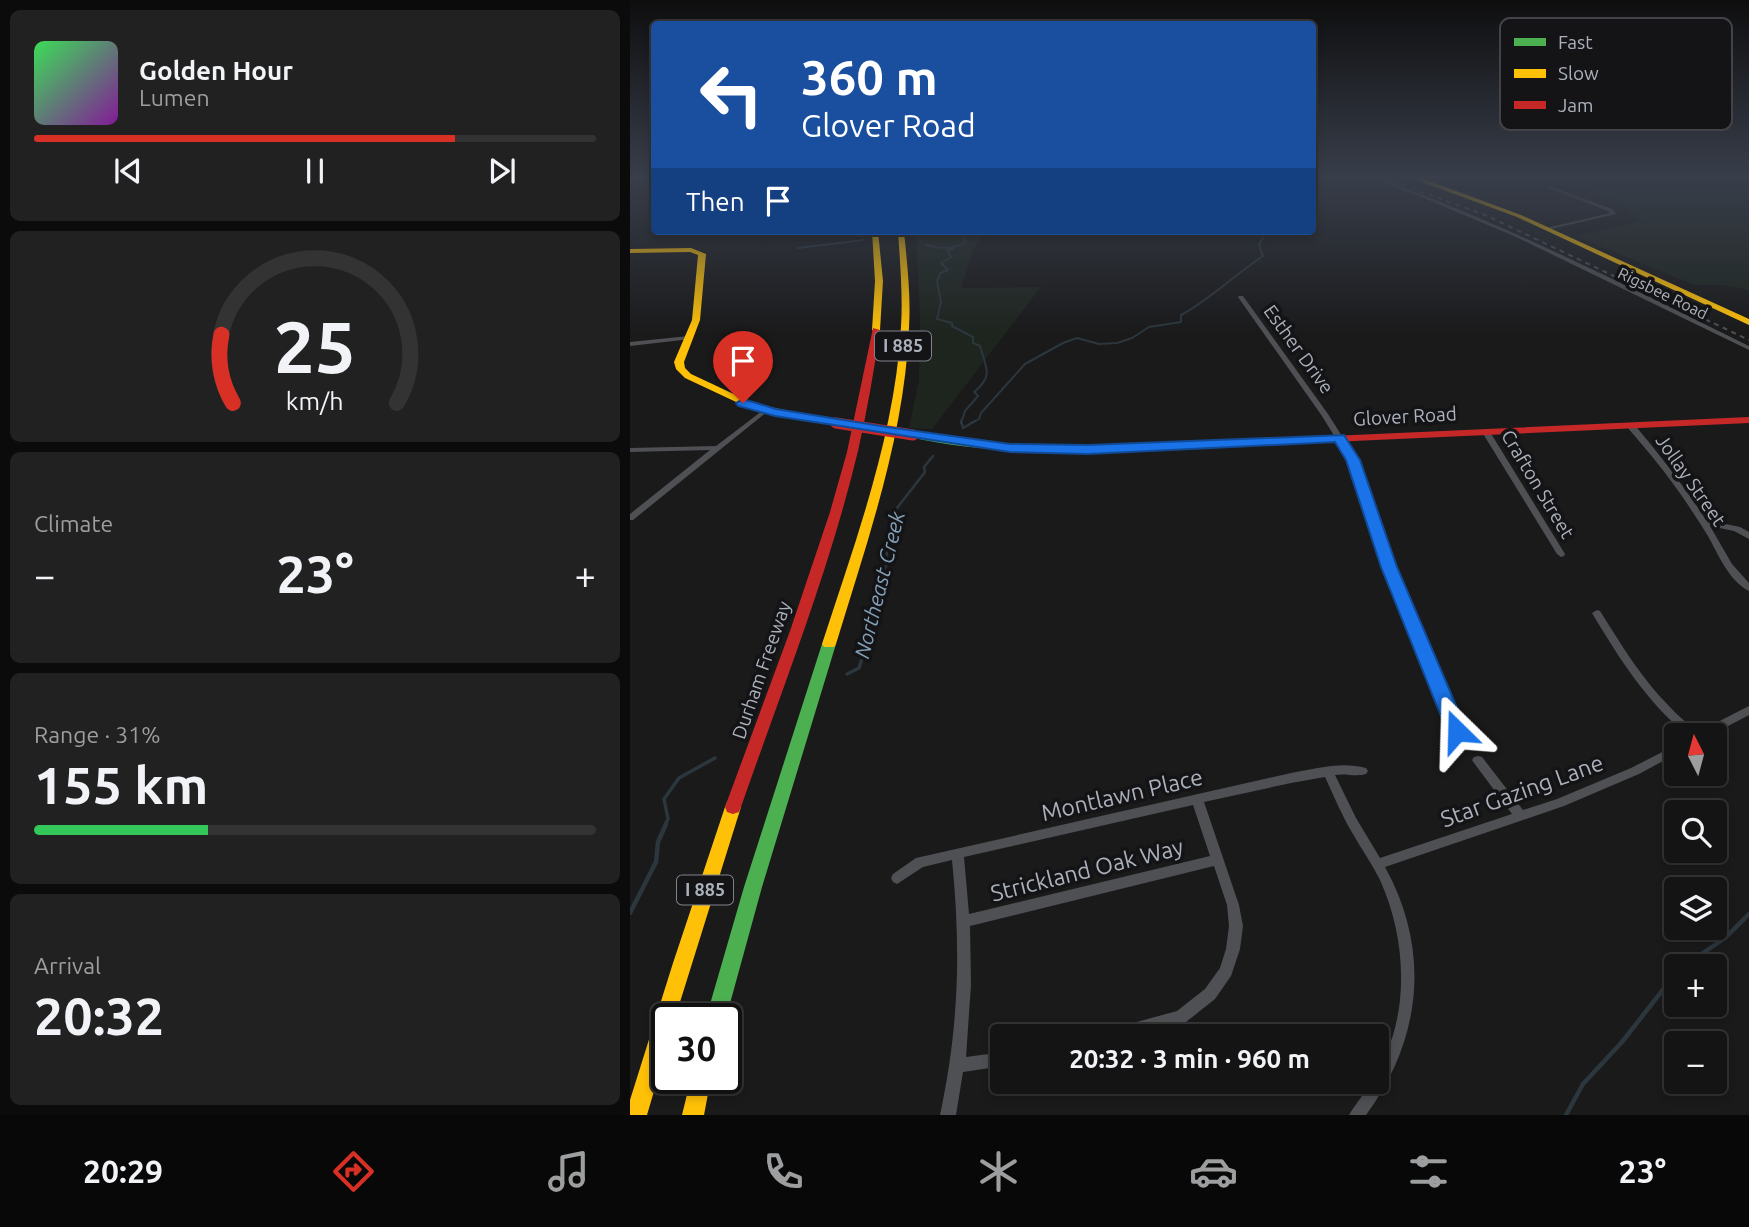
<!DOCTYPE html>
<html lang="en">
<head>
<meta charset="utf-8">
<style>
  :root { --surface:#141414; --page:#212122; --text:#f1f3f6; --muted:#9d9ea0; --line:#333334; --accent:#d93025 }
  body { margin:0; font-family:Ubuntu,sans-serif; background:var(--page); color:var(--text); height:100vh; display:flex; flex-direction:column; font-size:26px; white-space:nowrap }
  * { box-sizing:border-box; margin:0 }
  p { font-size:23px; color:var(--muted) }
  .icon { flex:none; width:38px; height:38px; fill:none; stroke:currentColor; stroke-width:2; stroke-linecap:round; stroke-linejoin:round }
  .map { position:relative; flex:1; overflow:hidden }
  .details { display:flex; flex-direction:column; gap:10px; padding:10px; background:#0b0b0b; width:630px }
  .details>* { flex:none }
  .banner { position:absolute; left:21px; top:21px; width:665px; height:214px; border-radius:7px; box-shadow:0 4px 10px #0003,0 0 0 2px var(--line); background:#1a4fa0; color:#fff; overflow:hidden }
  .needle { width:46px; rotate:354deg }
  .buttons { position:absolute; left:1034px; top:723px; display:grid; gap:14px }
  .buttons a { display:grid; place-items:center; width:63px; height:63px; border-radius:7px; background:var(--surface); box-shadow:0 4px 10px #0003,0 0 0 2px var(--line); font-size:35px }
  .speed { position:absolute; left:21px; top:1003px; display:flex; gap:14px; font-size:35px; font-weight:700; text-align:center }
  .speed>* { display:grid; place-content:center; width:91px; height:91px; border-radius:50%; background:var(--surface); box-shadow:0 4px 10px #0003,0 0 0 2px var(--line); line-height:1 }
  .speed .limit { border:4px solid #111; border-radius:10px; background:#fff; color:#111 }
  .pin { position:absolute; display:grid; place-items:center; width:60px; height:60px; color:#fff; margin:-72px -30px; border-radius:50% 50% 50% 0; rotate:-45deg; box-shadow:0 0 7px #0007 }
  .pin .icon { rotate:45deg }
  .me { position:absolute; width:77px; margin:-38px; rotate:338deg; stroke-linejoin:round; filter:drop-shadow(0 0 5px #0008) }
  .turn { display:flex; align-items:center; gap:24px; height:147px; padding:0 35px; font-size:32px }
  .turn .icon { width:91px; height:91px; stroke-width:2.5 }
  .turn b { display:block; font-size:49px; line-height:60px }
  .then { display:flex; align-items:center; height:66px; padding:0 35px; background:#0003; gap:14px; font-size:26px }
  .big { font-size:52px; font-weight:600; line-height:1.1 }
  .details .tile { flex:1; display:flex; flex-direction:column; justify-content:center; gap:10px; min-width:0; padding:0 24px; border-radius:10px; background:var(--page) }
  .details .dial { align-items:center; gap:0 }
  .dial svg { height:182px; overflow:visible; fill:none; stroke:var(--line); stroke-width:7; stroke-linecap:round; text-anchor:middle }
  .dial text { fill:var(--text); stroke:none }
  .song { display:flex; align-items:center; gap:21px }
  .cover { width:84px; height:84px; border-radius:10px; background:linear-gradient(135deg,hsl(130 70% 55%),hsl(290 70% 35%)) }
  .played { height:7px; border-radius:4px; background:linear-gradient(90deg,var(--accent) 75%,var(--line) 75%) }
  .keys { display:flex; justify-content:space-around; direction:ltr }
  .heat { display:flex; justify-content:space-between; align-items:center; font-size:38px; direction:ltr }
  .charge { height:10px; border-radius:5px; background:linear-gradient(90deg,#34c759 31%,var(--line) 0) }
  .trip { position:absolute; left:360px; top:1024px; width:399px; height:70px; border-radius:7px; background:var(--surface); box-shadow:0 4px 10px #0003,0 0 0 2px var(--line); font-weight:600; line-height:70px; text-align:center }
  .menu { display:flex; height:112px; justify-content:space-around; align-items:center; background:#080808; color:var(--muted) }
  .menu .icon { width:49px; height:49px }
  .menu .active { color:var(--accent) }
  .menu b { font-size:32px; color:var(--text) }
  main { display:flex; flex:1; min-height:0 }
  .map>svg:first-child { display:block }
</style>
</head>
<body>
<main>
<section class="details">
<div class="tile">
<div class="song"><i class="cover"></i><div><b>Golden Hour</b><p>Lumen</p></div></div>
<div class="played"></div>
<div class="keys"><svg class="icon" aria-label="previous" viewBox="0 0 24 24"><path d="M18 5L8 12l10 7zM5 5v14"/></svg><svg class="icon" aria-label="pause" viewBox="0 0 24 24"><path d="M8 5v14M16 5v14"/></svg><svg class="icon" aria-label="next" viewBox="0 0 24 24"><path d="M6 5l10 7-10 7zM19 5v14"/></svg></div>
</div>
<div class="tile dial"><svg viewBox="0 0 100 80">
<path d="M14 69A42 42 0 1 1 86 69"/>
<path d="M14 69A42 42 0 0 1 9 39" stroke="#d93025"/>
<text x="50" y="56" font-size="32" font-weight="700">25</text>
<text x="50" y="72" font-size="11">km/h</text>
</svg></div>
<div class="tile"><p>Climate</p>
<div class="heat"><a>−</a><b class="big">23°</b><a>+</a></div>
</div>
<div class="tile"><p>Range · 31%</p><b class="big">155 km</b><div class="charge"></div></div>
<div class="tile"><p>Arrival</p><b class="big">20:32</b></div>
</section>
<div class="map">
<svg width="1119" height="1115" viewBox="0 0 1119 1115">
  <rect width="100%" height="100%" fill="#1a1a1b"/>
  <!-- green -->
  <path fill="#1e251f" d="M913,178H1119V290L1093,285H1064L946,236L1012,221L978,198Z
    M286,231H357L344,248L331,288L411,287L302,429L279,428L289,380L290,319Z"/>
  <g fill="none" stroke-linecap="round" stroke-linejoin="round">
    <!-- stream-far3 -->
    <path stroke="#2c363d" stroke-width="2" d="M1093,178L1119,179
      M296,245C310,249 323,250 336,242L331,235L335,231
      M168,248L234,240
      M324,248L317,251L321,257L311,263L318,270L310,273L307,282L311,302L307,319L322,323V326L343,337V343L350,346C356,368 364,376 344,392L348,396L335,411L331,423
      M342,423L349,419L351,413L395,364L433,343L447,338L469,344L487,343L502,338L519,327L551,322V315C581,299 604,275 633,256L629,245L634,236L633,231"/>
    <!-- stream-far2 -->
    <path stroke="#2c363d" stroke-width="2.5" d="M331,421L333,428L345,421
      M246,599L250,581L255,575L257,551L267,523V508L295,472L294,467L303,456"/>
    <!-- stream-far1 -->
    <path stroke="#2c363d" stroke-width="3.5" d="M217,674L229,668L239,637L247,598
      M35,825L38,819L34,799L49,778L85,758"/>
    <!-- stream -->
    <path stroke="#2c363d" stroke-width="4.5" d="M0,913L26,862L28,842L36,824
      M1054,966L1095,938L1119,914
      M936,1115L953,1084L992,1042L1046,973"/>
    <!-- street -->
    <path fill="#4e5054" fill-rule="evenodd" d="M740,178H747C876,224 997,286 1119,346V350L884,236L789,196Z
      M919,186L982,209L986,214L916,230V228L981,213L978,211L919,188Z
      M609,296H613L698,414L727,460L763,567L832,731L831,734L827,735L823,734L822,731L755,567L719,460L692,416L608,297Z
      M59,336L62,338L61,339L0,346V342Z
      M136,408L140,410L138,411L3,520H0V514L80,450L0,452V448L86,446Z
      M997,423H1003C1029,454 1054,486 1076,520L1110,527L1119,532V539L1104,531L1080,526L1102,564L1119,583V591C1099,581 1088,554 1078,536C1070,523 1062,511 1054,499C1037,474 1017,450 997,427Z
      M853,430H856L860,432L935,554L934,556L931,557L927,554L852,432Z
      M967,610L970,611C991,644 1011,678 1039,706C1048,716 1058,724 1068,732L1119,706V715L1081,735H1057C1016,701 989,658 962,613Z
      M1046,745V754L1009,774L934,806L755,867C801,950 792,1039 736,1115H719L722,1110L742,1082H747C747,1070 751,1067 755,1057C763,1039 768,1019 770,1000C774,959 767,918 750,880C742,864 732,850 723,834C712,816 704,796 695,777L661,783L574,802L609,905L613,926L610,949L601,976L585,999L556,1022L507,1036H474L476,1031L481,1029L547,1011L575,989L590,968L596,949L599,926L597,905L584,866L340,926L341,985L336,1057L373,1052V1066L333,1072L326,1115H310C329,1026 331,950 322,860L293,867L267,884L263,882L261,878L263,874L286,858L661,773C686,769 711,761 736,768L738,771L736,774C726,777 716,773 705,775L726,818L750,858L882,814L844,763L842,760L844,757L848,756L852,757L893,810L927,799L1001,768ZM563,805L580,856L339,914L334,857Z"/>
    <!-- fast -->
    <path fill="#4caf50" fill-rule="evenodd" d="M283,432L359,443L459,447L613,440L618,443L613,446C502,451 389,461 279,437L278,435Z
      M199,639L204,641L206,644L132,887L96,1018H76L114,887L192,644L194,641Z"/>
    <!-- slow -->
    <path fill="#ffc107" fill-rule="evenodd" d="M781,178H791L891,215L1119,319V325L887,217Z
      M242,231H248L253,281L250,330L246,333L242,330L245,281Z
      M268,231H274C277,263 281,295 279,327C275,435 237,542 206,644L204,647H194L192,644C225,542 265,436 271,327C273,295 270,263 268,231Z
      M61,248L76,254L70,320L54,362L55,368L61,374L125,404L210,421V425L119,408L55,378L46,369L44,362L62,320L68,255L60,252L0,253V249Z
      M103,800L109,802L111,807L45,1018H37V1047L17,1115H0V1100L43,963L95,807L97,802Z
      M61,1078H81L74,1115H52Z"/>
    <!-- jam -->
    <path fill="#c62828" fill-rule="evenodd" d="M243,328L250,330C244,371 237,411 228,451C199,572 152,689 111,807L109,812L103,814L97,812L95,807L160,631L200,512L217,452Z
      M1119,417V423L613,446L608,443L613,440Z"/>
    <!-- rail -->
    <path stroke="#4e5052" stroke-width="2" stroke-dasharray="5 4.5" stroke-linecap="butt" d="M754,178L855,215L1119,340"/>
    <!-- jam-bridge -->
    <path stroke="#c62828" stroke-width="11" d="M206,423L283,435"/>
  </g>
  <!-- sky -->
  <linearGradient id="sky" x2="0" y2="1"><stop stop-color="#0e0e0f"/><stop offset="0.53" stop-color="#383e4a"/><stop offset="1" stop-color="#383e4a" stop-opacity="0"/></linearGradient>
  <rect width="1119" height="334" fill="url(#sky)"/>
  <!-- route -->
  <path fill="#1a73e8" stroke="#114b97" stroke-width="2" d="M113,399L146,409L257,427L380,444L458,445L714,435L730,460L767,567L837,731L834,736L827,738L820,736L817,731L751,567L716,460L705,442L458,454L380,452L145,416L108,406L106,403Z"/>
  <g text-anchor="middle" stroke-width="7" stroke-linejoin="round" paint-order="stroke">
    <!-- far-street labels -->
    <g font-size="16" fill="#abb1bb" stroke="#141417">
      <text transform="translate(1033 293) rotate(26)" y="6">Rigsbee Road</text>
    </g>
    <!-- shield labels -->
    <g fill="#141417" stroke="#7e828a" stroke-width="2">
      <rect x="245" y="331.5" width="56" height="29" rx="5"/>
      <rect x="47" y="875.5" width="56" height="29" rx="5"/>
    </g>
    <g font-size="18" font-weight="bold" fill="#abb1bb">
      <text x="273" y="352">I 885</text>
      <text x="75" y="896">I 885</text>
    </g>
    <!-- street labels -->
    <g font-size="19" fill="#abb1bb" stroke="#141417">
      <text transform="translate(669 349) rotate(54)" y="7">Esther Drive</text>
      <text transform="translate(775 416) rotate(-3)" y="7">Glover Road</text>
      <text transform="translate(1061 480) rotate(55)" y="7">Jollay Street</text>
      <text transform="translate(908 484) rotate(59)" y="7">Crafton Street</text>
      <text transform="translate(131 670) rotate(-71)" y="7">Durham Freeway</text>
    </g>
    <!-- water labels -->
    <g font-size="21" font-style="italic" fill="#82a0b7" stroke="#141417">
      <text transform="translate(250 585) rotate(-76)" y="7">Northeast Creek</text>
    </g>
    <!-- near-street labels -->
    <g font-size="23" fill="#abb1bb" stroke="#141417">
      <text transform="translate(892 791) rotate(-20)" y="8">Star Gazing Lane</text>
      <text transform="translate(492 795) rotate(-13)" y="8">Montlawn Place</text>
      <text transform="translate(457 870) rotate(-14)" y="8">Strickland Oak Way</text>
    </g>
  </g>
  <!-- legend -->
  <rect x="870" y="18" width="232" height="112" rx="10" fill="#141417" stroke="#414348" stroke-width="2"/>
  <rect x="884" y="38" width="32" height="8" fill="#4caf50"/>
  <rect x="884" y="69" width="32" height="9" fill="#ffc107"/>
  <rect x="884" y="101" width="32" height="8" fill="#c62828"/>
  <g font-size="19" fill="#abb1bb">
    <text x="928" y="49">Fast</text>
    <text x="928" y="80">Slow</text>
    <text x="928" y="112">Jam</text>
  </g>
</svg>
<div class="buttons">
<a><svg class="needle" viewBox="-14 -14 28 28"><path d="M0-13l5 13h-10z" fill="#e53935"/><path d="M0 13l5-13h-10z" fill="#9d9ea0"/></svg></a>
<a><svg class="icon" aria-label="search" viewBox="0 0 24 24"><circle cx="10" cy="10" r="6"/><path d="M15 15l6 6"/></svg></a>
<a><svg class="icon" aria-label="layers" viewBox="0 0 24 24"><path d="M12 4l9 5-9 5-9-5zM3 14l9 5 9-5"/></svg></a>
<a>+</a>
<a>−</a>
</div>
<div class="speed"><div class="limit">30</div></div>
<div class="pin" style="left:113px;top:403px;background:#d93025"><svg class="icon" aria-label="arrive" viewBox="0 0 24 24"><path d="M6 21V4h12l-3 4 3 4H6"/></svg></div>
<svg class="me" style="left:827px;top:731px" viewBox="-20 -20 40 40"><path d="M0-17L14 15 0 8-14 15z" fill="#1a73e8" stroke="#fff" stroke-width="4"/></svg>
<div class="trip">20:32 · 3 min · 960 m</div>
<div class="banner">
<div class="turn"><svg class="icon" aria-label="left" viewBox="0 0 24 24"><path d="M17 20v-9H6M10 6l-5 5 5 5"/></svg><div><b>360 m</b>Glover Road</div></div>
<div class="then">Then<svg class="icon" aria-label="arrive" viewBox="0 0 24 24"><path d="M6 21V4h12l-3 4 3 4H6"/></svg></div>
</div>
</div>
</main>
<nav class="menu">
<b>20:29</b>
<svg class="icon active" aria-label="directions" viewBox="0 0 24 24"><path d="M12 3l9 9-9 9-9-9zM9 14v-3h6M13 9l2 2-2 2"/></svg>
<svg class="icon" aria-label="music" viewBox="0 0 24 24"><path d="M9 18V5l10-2v13"/><circle cx="6" cy="18" r="3"/><circle cx="16" cy="16" r="3"/></svg>
<svg class="icon" aria-label="phone" viewBox="0 0 24 24"><path d="M5 4h4l2 5-3 2q2 4 5 5l2-3 5 2v4C11 20 4 13 5 4z"/></svg>
<svg class="icon" aria-label="climate" viewBox="0 0 24 24"><path d="M12 3v18M4 7l16 10M4 17L20 7"/></svg>
<svg class="icon" aria-label="car" viewBox="0 0 24 24"><path d="M5 17H2v-5l4-1 3-4h7l3 4 3 1v5h-3M9 17h6M6 11h13"/><circle cx="7" cy="17" r="2"/><circle cx="17" cy="17" r="2"/></svg>
<svg class="icon" aria-label="filters" viewBox="0 0 24 24"><path d="M4 7h16M4 17h16"/><circle cx="9" cy="7" r="2"/><circle cx="15" cy="17" r="2"/></svg>
<b>23°</b>
</nav>
</body>
</html>
